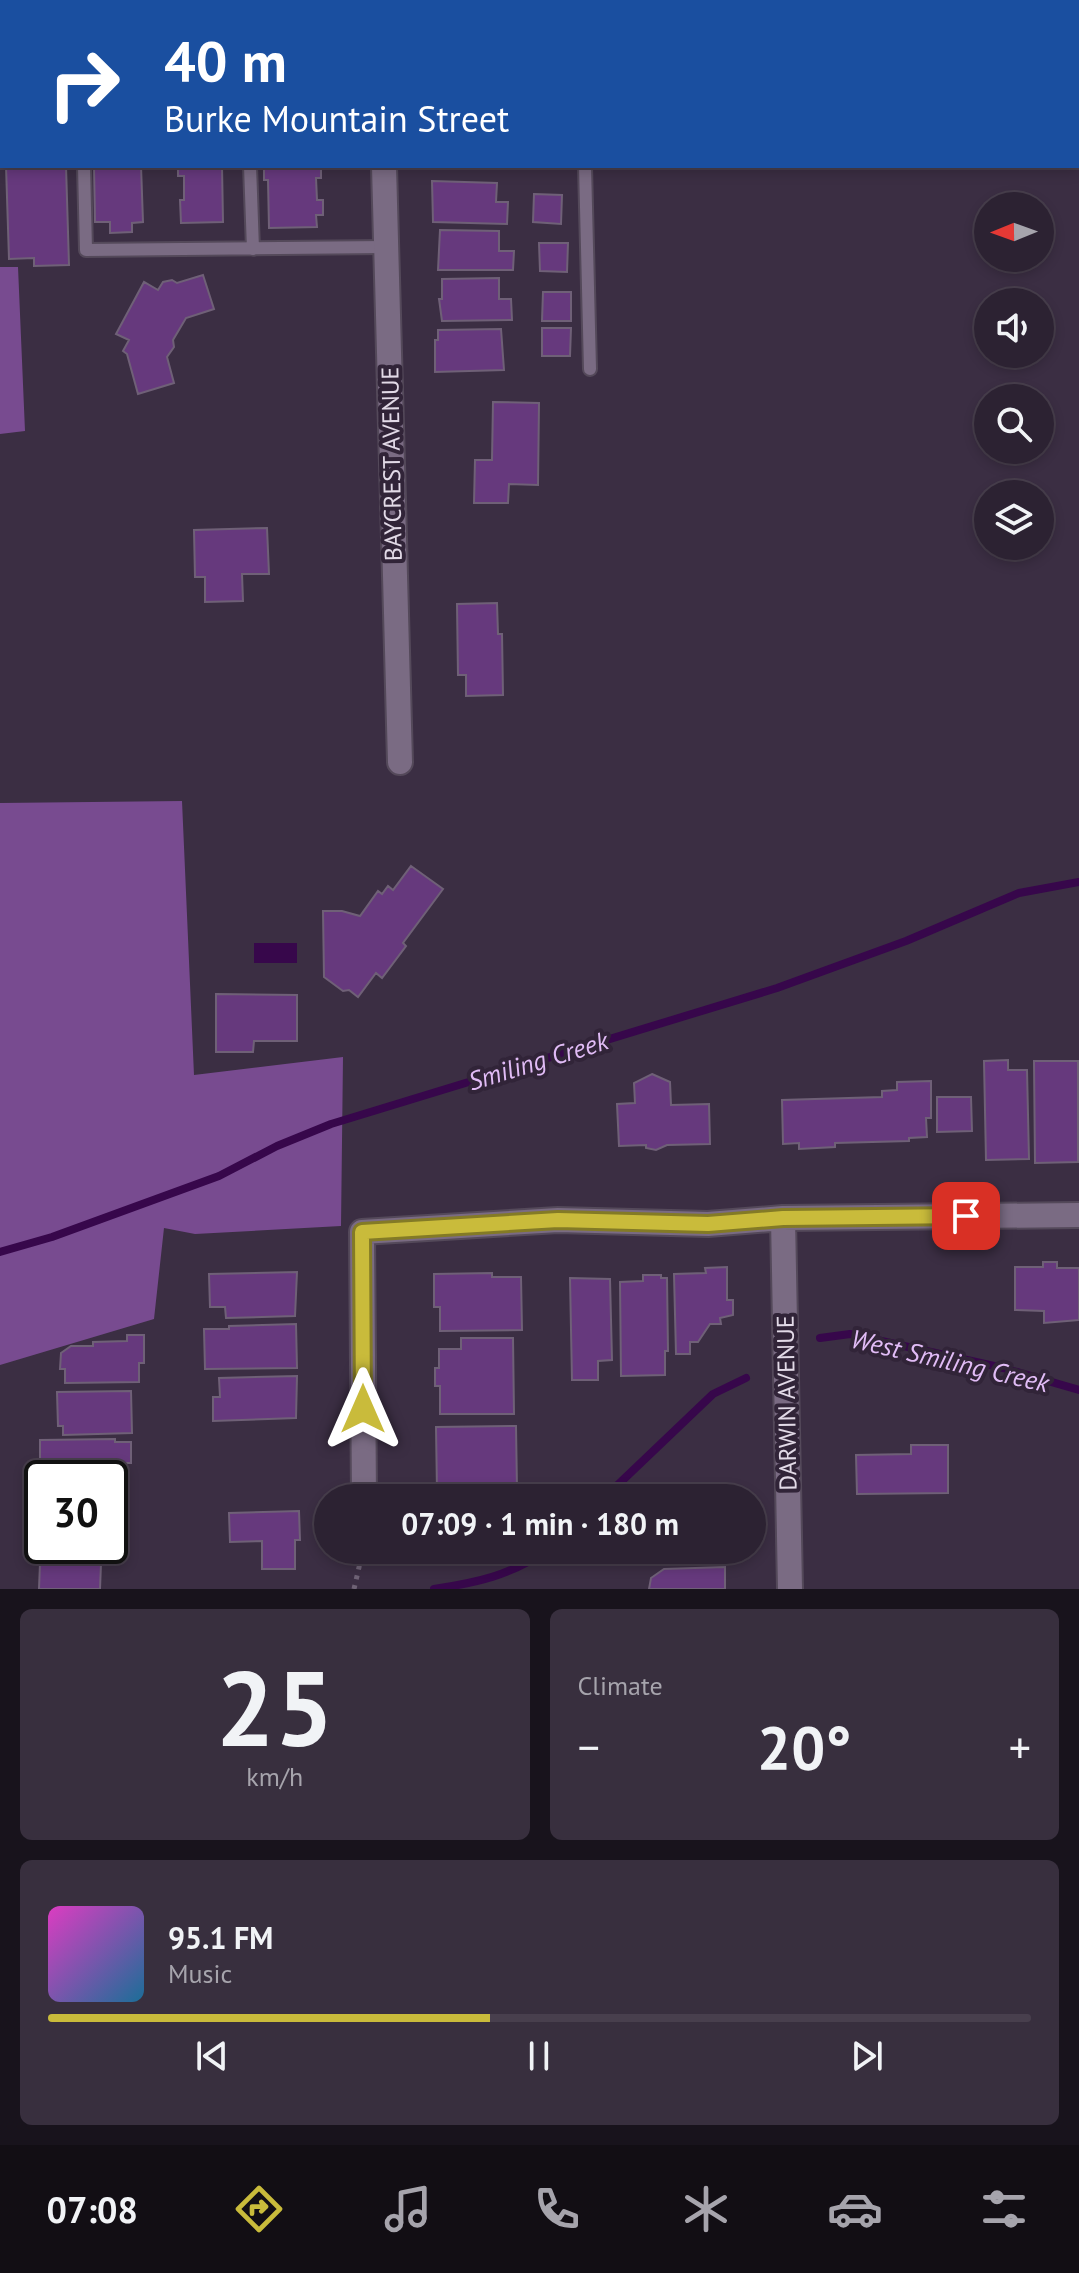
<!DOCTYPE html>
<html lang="en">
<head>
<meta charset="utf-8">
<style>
  :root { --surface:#2c2232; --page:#382f3e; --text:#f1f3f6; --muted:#a6a4ac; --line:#483f4d; --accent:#c9bb3b }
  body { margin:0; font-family:"PT Sans",sans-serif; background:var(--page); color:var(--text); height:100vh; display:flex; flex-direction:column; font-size:30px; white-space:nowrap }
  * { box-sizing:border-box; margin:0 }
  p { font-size:26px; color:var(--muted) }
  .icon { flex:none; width:44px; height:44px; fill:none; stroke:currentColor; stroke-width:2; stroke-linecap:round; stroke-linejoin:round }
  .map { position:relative; height:1589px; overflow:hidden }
  .sheet { display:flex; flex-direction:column; gap:20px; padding:20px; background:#18131c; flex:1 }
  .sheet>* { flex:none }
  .banner { position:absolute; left:0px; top:0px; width:1080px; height:168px; box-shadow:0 4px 12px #0003,0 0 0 2px var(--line); background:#1a4fa0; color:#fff; overflow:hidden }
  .needle { width:52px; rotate:269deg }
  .buttons { position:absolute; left:974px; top:192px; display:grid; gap:16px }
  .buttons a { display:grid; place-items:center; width:80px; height:80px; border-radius:50%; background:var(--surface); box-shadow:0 4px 12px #0003,0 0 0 2px var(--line); font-size:40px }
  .speed { position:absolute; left:24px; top:1460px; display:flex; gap:16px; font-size:40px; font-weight:700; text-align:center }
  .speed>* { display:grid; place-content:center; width:104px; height:104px; border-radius:50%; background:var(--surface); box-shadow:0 4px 12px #0003,0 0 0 2px var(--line); line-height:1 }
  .speed .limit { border:4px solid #111; border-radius:12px; background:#fff; color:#111 }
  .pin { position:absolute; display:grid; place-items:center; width:68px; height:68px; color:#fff; margin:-34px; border-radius:16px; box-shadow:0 4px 12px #0006 }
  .me { position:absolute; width:88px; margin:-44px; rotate:0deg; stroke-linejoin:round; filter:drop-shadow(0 0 6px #0008) }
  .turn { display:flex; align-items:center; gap:28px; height:168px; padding:0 32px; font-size:36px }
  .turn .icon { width:104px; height:104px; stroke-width:2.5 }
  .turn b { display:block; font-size:56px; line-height:68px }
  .big { font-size:60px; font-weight:700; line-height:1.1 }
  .sheet .tile { flex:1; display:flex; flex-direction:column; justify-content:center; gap:12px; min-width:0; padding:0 28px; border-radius:12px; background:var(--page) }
  .sheet .dial { align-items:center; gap:0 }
  .dial b { font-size:104px; line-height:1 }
  .song { display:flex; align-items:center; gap:24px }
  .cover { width:96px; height:96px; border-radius:12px; background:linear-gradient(135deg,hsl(310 70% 55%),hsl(200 70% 35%)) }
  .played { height:8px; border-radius:4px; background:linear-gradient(90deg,var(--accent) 45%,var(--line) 45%) }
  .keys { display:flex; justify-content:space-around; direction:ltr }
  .heat { display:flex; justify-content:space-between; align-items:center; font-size:44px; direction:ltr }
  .sheet .tiles { flex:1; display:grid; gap:20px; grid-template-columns:1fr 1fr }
  .tile:last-child { grid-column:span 2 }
  .trip { position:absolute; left:314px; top:1484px; width:452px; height:80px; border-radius:40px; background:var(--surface); box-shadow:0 4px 12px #0003,0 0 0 2px var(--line); font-weight:700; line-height:80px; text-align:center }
  .tab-bar { display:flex; height:128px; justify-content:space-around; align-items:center; background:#120e14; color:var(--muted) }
  .tab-bar .icon { width:56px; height:56px }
  .tab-bar .on { color:var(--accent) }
  .tab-bar b { font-size:36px; color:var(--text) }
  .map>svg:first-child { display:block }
</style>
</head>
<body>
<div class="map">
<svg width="1079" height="1589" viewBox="0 0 1079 1589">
  <rect width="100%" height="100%" fill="#3b2e43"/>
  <!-- forest -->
  <path fill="#784b90" d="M0,267H18L25,431L0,434Z
    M182,801L194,1075L343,1057L341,1226L195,1234L164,1228L154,1319L0,1365V803Z"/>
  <!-- water -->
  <path fill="#37074b" d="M254,943H297V963H254Z"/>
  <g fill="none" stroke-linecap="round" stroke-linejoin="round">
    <!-- stream -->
    <path stroke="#37074b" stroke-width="8" d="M0,1252L52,1237L219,1176L277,1146L331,1124L777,988L906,941L1019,893L1079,882
      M820,1338L850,1334L1003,1368L1079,1390
      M604,1498L713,1394L746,1378
      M434,1589C475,1583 513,1575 546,1550"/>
  </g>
  <!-- building -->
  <path fill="#66397d" stroke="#6f6077" stroke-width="2" d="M6,166H66L69,265L34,266V258L9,259Z
    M94,166H141L143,222L132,223V232L110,233V222H95Z
    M178,166H222L223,222L181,223L180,200H184V176H178Z
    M264,166H321V178H316L317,200H323V215H316L317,227L269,228L268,180H264Z
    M432,181L497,183L496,202H508L507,224L433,222Z
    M534,194L562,195L561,224L533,222Z
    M440,230L499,231V251H514L513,270H438Z
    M539,243H568L567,272L540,271Z
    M203,275L214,309L186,318L173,340L174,347L167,357L174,383L138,394L127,354L123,351L129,340L116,334L144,282L158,290L163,282L172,280L177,283Z
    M499,278V299H511L512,320L442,321L439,299H442V279Z
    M543,292H571V321H542Z
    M542,328H571L570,356H542Z
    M501,329L504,370L435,372V340H438V330Z
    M493,402L539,403L538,485L509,484L508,503H474L475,460H492Z
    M267,528L269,574H242L243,601L205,602V577H195L194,530Z
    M497,603L498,634H502L503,695L466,696V675H458L457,604Z
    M411,866L443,889L403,943L406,946L382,978L376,973L358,997L349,990L343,991L324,977L323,911H342L360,916L378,891L382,894L388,886L393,890Z
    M216,994L297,995V1041H254L253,1052H216Z
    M1008,1060V1070H1027L1029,1159L986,1160L984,1061Z
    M1034,1061H1078V1162L1035,1163Z
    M652,1074L670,1082L671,1105L709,1104L710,1144L667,1145L656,1150L646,1148V1145L619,1146L617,1104L635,1103L634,1083Z
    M931,1081V1118H926L927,1137L909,1138V1141L835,1143V1147L799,1149V1143L783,1144L782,1100L882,1097V1091L897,1090V1082Z
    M937,1097H971L972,1131L937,1132Z
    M1043,1262H1057V1268H1079V1320L1044,1323V1311L1015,1310V1267H1043Z
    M727,1267V1300H733V1315L720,1318L721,1324H710L698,1342H690V1354H676L674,1274L706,1273L705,1268Z
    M297,1272L295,1316L226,1318L225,1307H210L209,1274Z
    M492,1273V1277H521L522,1330L440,1331V1307H434V1274Z
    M643,1275H661V1278H667L668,1351H665V1375L621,1376L620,1282L643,1281Z
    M570,1278L610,1279L612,1360L598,1361V1380H572Z
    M296,1324L297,1368L205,1369L204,1329H229V1326Z
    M127,1335H144V1363H139V1382L65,1383V1369H60L61,1353L71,1346H93V1342L127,1341Z
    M461,1338H513L514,1414H440V1386H435V1368H439V1349H461Z
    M297,1376L296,1418L213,1421V1397H220L219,1378Z
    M131,1391L132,1433L63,1435V1426H58L57,1392Z
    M516,1426L517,1490L437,1492L436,1427Z
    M115,1439V1442H131V1463H114L115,1484H110V1478H45V1462H40V1440Z
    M911,1445H948V1493L857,1494L856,1455L911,1454Z
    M731,1494V1498H680V1496Z
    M299,1511L300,1540H295V1569H262V1541L230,1542L229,1513Z
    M62,1546H92L91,1563L101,1564L100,1589H39L40,1563L61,1564Z
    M673,1550H722V1558L673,1560Z
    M725,1567V1589H649L651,1578L664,1569Z"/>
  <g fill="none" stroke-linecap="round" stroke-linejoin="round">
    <defs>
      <path id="lane" d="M84,166L86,250L386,247
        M250,166L253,249
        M585,166L590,369"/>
      <path id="street" d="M380,0V2
        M793,0V2
        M384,166L400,762
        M783,1218L790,1589
        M364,1498L362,1232L558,1220L708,1224L783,1218L1079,1215"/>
    </defs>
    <!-- lane casing -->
    <use href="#lane" stroke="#54495a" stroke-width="16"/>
    <!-- street casing -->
    <use href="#street" stroke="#54495a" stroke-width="28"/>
    <!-- path -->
    <path stroke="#6e6275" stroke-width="5" stroke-dasharray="4 6" stroke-linecap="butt" d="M354,1589L363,1550"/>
    <!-- lane -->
    <use href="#lane" stroke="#7a6b83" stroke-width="12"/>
    <!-- street -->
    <use href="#street" stroke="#7a6b83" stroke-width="24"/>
  </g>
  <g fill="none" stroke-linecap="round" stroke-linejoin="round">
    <defs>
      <path id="route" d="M363,1409L362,1232L558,1220L708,1224L783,1218L966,1216"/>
    </defs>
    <!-- route casing -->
    <use href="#route" stroke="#837a26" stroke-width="20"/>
    <!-- route -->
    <use href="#route" stroke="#c9bb3b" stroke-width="14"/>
  </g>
  <g text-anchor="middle" stroke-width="8" stroke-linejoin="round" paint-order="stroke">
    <!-- street labels -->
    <g font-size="24" fill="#e2dae7" stroke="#312438">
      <text transform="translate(392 464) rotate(-91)" y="8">BAYCREST AVENUE</text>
      <text transform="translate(787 1403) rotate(-91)" y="8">DARWIN AVENUE</text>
    </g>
    <!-- water labels -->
    <g font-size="26" font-style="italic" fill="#e1bcf6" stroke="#312438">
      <text transform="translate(538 1061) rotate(-17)" y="9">Smiling Creek</text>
      <text transform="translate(950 1361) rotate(13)" y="9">West Smiling Creek</text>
    </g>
  </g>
</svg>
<div class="buttons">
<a><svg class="needle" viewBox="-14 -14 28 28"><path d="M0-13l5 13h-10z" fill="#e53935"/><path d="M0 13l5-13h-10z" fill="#a6a4ac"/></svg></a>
<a><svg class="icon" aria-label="sound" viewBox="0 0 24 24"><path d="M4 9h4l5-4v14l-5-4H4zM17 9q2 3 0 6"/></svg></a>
<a><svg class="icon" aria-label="search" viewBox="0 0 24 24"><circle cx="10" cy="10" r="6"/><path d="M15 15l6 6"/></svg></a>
<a><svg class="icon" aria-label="layers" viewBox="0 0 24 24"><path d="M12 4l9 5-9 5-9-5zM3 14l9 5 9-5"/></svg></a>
</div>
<div class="speed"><div class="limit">30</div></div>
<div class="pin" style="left:966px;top:1216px;background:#d93025"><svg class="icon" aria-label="arrive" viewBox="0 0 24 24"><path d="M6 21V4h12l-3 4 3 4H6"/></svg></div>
<svg class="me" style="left:363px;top:1409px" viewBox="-20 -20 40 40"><path d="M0-17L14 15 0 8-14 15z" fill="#c9bb3b" stroke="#fff" stroke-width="4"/></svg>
<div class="trip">07:09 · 1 min · 180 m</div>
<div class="banner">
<div class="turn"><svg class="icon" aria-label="right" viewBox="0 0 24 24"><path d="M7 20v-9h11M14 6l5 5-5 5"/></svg><div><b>40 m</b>Burke Mountain Street</div></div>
</div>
</div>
<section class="sheet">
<div class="tiles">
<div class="tile dial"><b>25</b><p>km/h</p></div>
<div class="tile"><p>Climate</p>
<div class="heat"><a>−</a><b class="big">20°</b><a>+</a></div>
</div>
<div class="tile">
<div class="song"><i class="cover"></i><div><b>95.1 FM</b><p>Music</p></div></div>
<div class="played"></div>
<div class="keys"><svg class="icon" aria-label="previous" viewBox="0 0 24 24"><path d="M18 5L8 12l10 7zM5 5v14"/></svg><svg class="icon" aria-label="pause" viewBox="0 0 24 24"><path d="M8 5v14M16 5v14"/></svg><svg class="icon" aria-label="next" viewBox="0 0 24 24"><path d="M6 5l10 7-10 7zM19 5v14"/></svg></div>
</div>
</div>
</section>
<nav class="tab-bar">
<b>07:08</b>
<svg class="icon on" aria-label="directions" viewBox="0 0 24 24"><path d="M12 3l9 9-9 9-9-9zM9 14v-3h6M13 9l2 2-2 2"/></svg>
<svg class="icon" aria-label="music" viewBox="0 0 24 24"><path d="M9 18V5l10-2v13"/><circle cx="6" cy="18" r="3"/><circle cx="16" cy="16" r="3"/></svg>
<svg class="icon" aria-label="phone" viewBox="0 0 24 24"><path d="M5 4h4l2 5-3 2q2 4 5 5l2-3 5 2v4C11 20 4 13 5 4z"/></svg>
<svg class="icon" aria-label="climate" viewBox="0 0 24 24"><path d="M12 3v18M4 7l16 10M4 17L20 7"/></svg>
<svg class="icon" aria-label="car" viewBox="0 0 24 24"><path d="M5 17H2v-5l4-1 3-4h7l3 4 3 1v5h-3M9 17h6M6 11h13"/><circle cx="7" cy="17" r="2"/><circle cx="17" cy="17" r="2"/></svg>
<svg class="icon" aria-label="filters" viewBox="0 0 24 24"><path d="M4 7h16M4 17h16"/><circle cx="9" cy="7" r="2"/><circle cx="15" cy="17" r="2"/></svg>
</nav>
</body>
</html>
